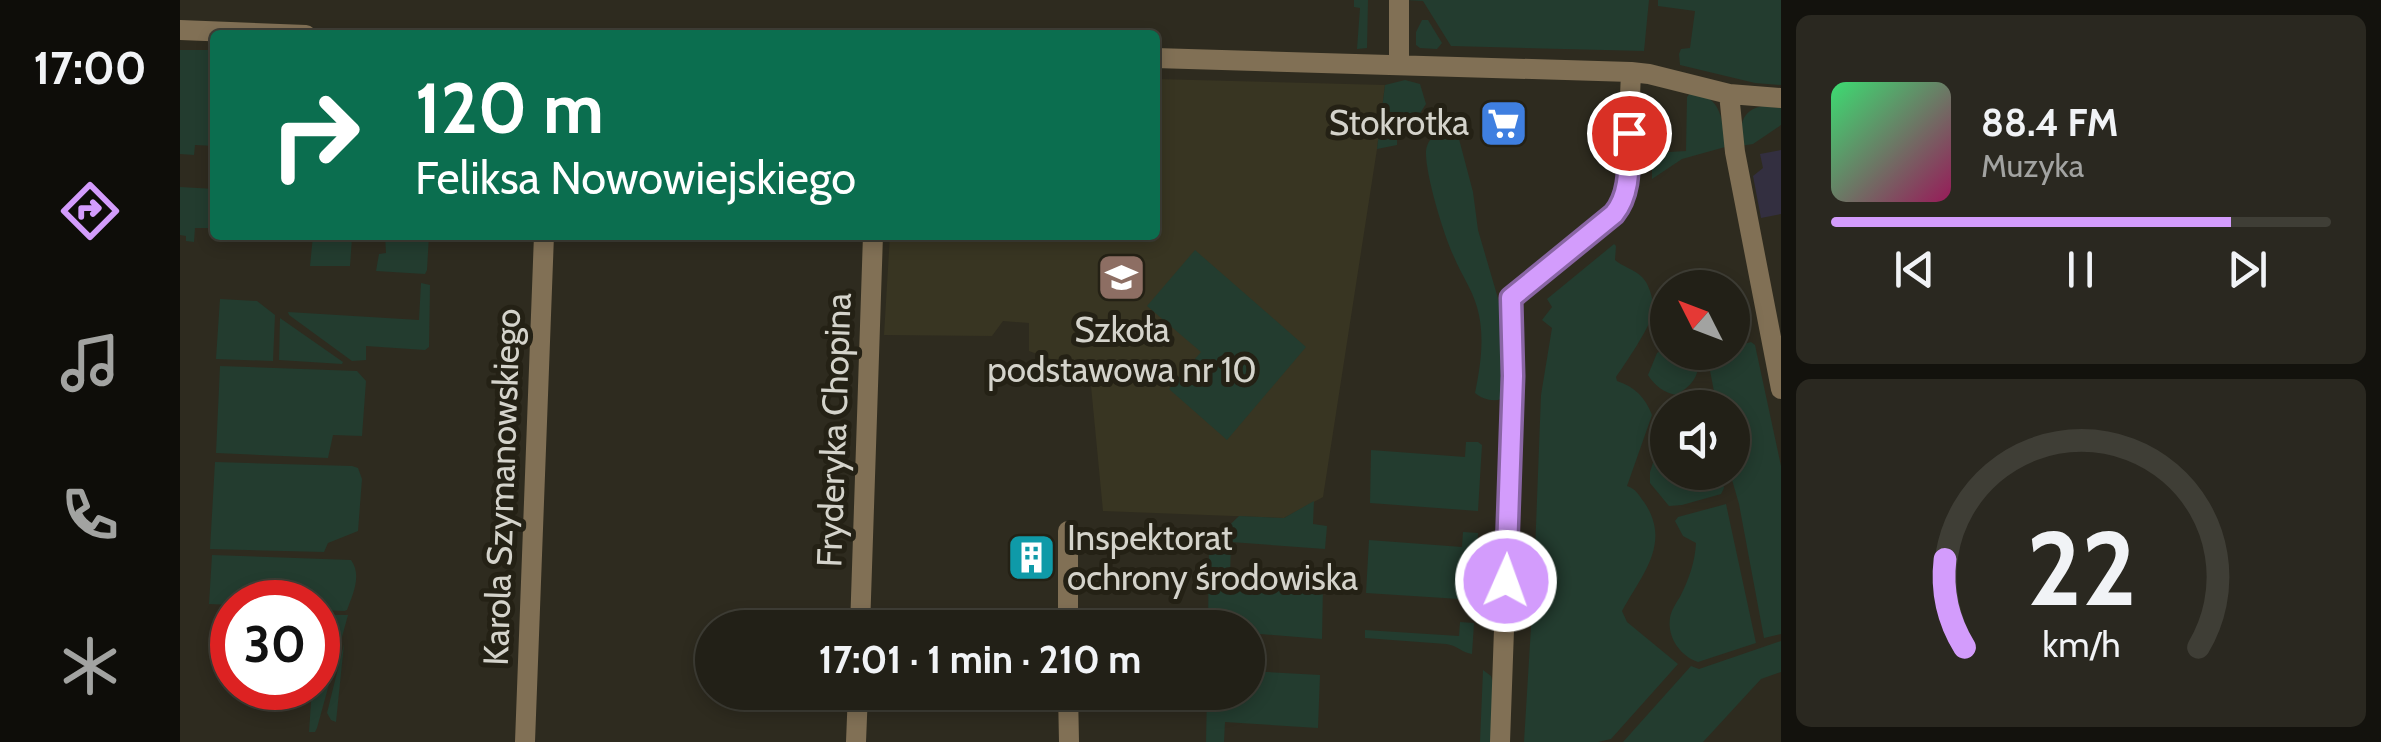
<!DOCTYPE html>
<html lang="pl">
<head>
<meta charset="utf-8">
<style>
  :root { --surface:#222017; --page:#2a2820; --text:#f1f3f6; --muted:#a2a3a1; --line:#3f3e36; --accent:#d39cfc }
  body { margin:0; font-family:Cabin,sans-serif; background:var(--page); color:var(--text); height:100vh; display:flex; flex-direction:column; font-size:38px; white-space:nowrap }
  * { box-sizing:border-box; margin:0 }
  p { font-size:32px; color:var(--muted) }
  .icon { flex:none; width:55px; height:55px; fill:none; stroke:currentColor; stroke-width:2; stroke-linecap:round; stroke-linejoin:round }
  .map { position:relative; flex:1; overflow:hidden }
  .panel { display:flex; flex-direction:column; gap:15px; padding:15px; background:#13120d; width:600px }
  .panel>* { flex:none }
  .top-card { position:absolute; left:30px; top:30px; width:950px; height:210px; border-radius:10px; box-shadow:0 5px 15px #0003,0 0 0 2px var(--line); background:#0b6e4f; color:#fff; overflow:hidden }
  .needle { width:65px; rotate:312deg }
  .controls { position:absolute; left:1470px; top:270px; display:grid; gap:20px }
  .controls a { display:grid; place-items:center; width:100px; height:100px; border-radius:50%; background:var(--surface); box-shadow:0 5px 15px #0003,0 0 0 2px var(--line); font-size:50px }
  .speed { position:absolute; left:30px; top:580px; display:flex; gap:20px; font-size:50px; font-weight:700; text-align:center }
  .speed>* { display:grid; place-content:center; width:130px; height:130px; border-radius:50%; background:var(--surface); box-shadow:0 5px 15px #0003,0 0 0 2px var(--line); line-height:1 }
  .speed .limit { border:15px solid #d22; background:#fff; color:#111 }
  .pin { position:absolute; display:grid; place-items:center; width:85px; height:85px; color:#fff; margin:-42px; border:5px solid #fff; border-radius:50%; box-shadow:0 2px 10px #0007 }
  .me { position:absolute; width:110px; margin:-55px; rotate:2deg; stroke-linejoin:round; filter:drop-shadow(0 0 8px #0008) }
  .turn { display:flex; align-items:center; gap:35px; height:210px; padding:0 40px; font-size:45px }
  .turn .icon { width:130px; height:130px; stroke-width:2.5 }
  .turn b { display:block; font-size:70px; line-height:85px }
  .panel .widget { flex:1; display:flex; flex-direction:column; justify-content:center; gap:15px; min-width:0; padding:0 35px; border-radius:15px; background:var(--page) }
  .panel .dial { align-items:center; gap:0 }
  .dial svg { height:260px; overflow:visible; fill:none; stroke:var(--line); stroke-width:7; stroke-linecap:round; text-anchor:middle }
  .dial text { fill:var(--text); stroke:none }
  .song { display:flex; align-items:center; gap:30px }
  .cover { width:120px; height:120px; border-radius:15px; background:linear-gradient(135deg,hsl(140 70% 55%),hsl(330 70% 35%)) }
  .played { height:10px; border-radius:5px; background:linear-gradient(90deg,var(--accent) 80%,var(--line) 80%) }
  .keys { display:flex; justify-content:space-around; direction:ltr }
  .trip { position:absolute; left:515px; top:610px; width:570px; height:100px; border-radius:50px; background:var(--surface); box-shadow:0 5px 15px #0003,0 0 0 2px var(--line); font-weight:700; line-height:100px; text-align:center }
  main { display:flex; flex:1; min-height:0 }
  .tabs { display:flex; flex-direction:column; width:180px; justify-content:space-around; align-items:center; background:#0e0d09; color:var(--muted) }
  .tabs .icon { width:70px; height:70px }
  .tabs .current { color:var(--accent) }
  .tabs b { font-size:45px; color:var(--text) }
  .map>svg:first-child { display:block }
</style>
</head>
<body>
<main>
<nav class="tabs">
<b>17:00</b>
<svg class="icon current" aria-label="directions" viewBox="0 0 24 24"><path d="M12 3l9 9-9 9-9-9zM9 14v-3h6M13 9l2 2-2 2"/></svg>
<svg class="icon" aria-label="music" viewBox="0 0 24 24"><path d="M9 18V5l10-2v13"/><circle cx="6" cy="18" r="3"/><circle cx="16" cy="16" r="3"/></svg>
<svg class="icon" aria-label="phone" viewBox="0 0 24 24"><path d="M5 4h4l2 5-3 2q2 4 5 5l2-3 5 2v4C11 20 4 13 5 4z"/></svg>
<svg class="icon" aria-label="climate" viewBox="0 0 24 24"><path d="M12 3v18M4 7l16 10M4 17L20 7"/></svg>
</nav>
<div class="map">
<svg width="1601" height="742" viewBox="0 0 1601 742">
  <rect width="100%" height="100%" fill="#2e2b1f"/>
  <!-- industrial -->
  <path fill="#332f40" d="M1601,150V214L1581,218L1573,176L1583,168L1580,154Z"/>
  <!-- built -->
  <path fill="#383522" d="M975,79L1205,85L1197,149L1143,497L1104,518L923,511L909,365L884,364L849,351V323L823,321L812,336L704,335L710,235H975Z"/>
  <!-- green -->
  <path fill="#233c2f" d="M1174,0H1188L1187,48L1177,49L1180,8L1174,7Z
    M1226,0H1469L1464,51L1271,46L1243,1Z
    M1478,0H1601V85L1575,83L1500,65L1499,54L1501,49L1510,48L1515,11L1478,6Z
    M1242,20H1248L1262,43L1257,49L1240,48L1236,45V32Z
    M0,50H35V146L15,145L14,155L0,154Z
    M1225,80L1240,84L1246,104L1235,121L1225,123L1224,131H1217V145L1197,149L1205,85Z
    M1512,91C1542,97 1543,121 1545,147L1502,159L1472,179V153L1506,151L1507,97Z
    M1583,106L1601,108V125L1573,144L1560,146C1560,127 1560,110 1583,106Z
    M1263,131L1279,139L1293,192L1298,230L1322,312L1324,338L1321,399C1313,402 1302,399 1295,393C1301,365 1305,334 1297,307C1292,289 1281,274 1274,257C1264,236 1245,174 1246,151C1247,142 1252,137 1258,132Z
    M0,187L35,189V228H15L14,242L6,241V236L0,235Z
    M205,235H249L247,270L245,274L196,271L199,254L206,253Z
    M133,236L172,238L170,266H130Z
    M1434,244L1436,246L1435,260C1443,267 1454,269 1462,277C1470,285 1475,303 1472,315C1469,329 1445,364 1436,377L1437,381C1455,387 1465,397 1472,415L1447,486C1456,489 1458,494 1464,502C1492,543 1462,574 1442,611L1447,622L1498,664L1431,739L1418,742H1344L1354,578L1361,395L1372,328L1362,320L1372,307L1367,299Z
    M1015,250L1126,347L1047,440L989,389L1021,352L967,306Z
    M241,283L250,285L249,347L245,350L186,346V360L172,361L109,315L108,312L239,320Z
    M40,299L77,301L95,315L93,361L36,359Z
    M100,318L163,362L162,364L99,360Z
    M1571,342L1575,345L1601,466V634L1584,638L1559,504L1550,473L1552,472V408L1537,407L1527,355L1531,353L1552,352L1553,347Z
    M1487,346L1488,352L1518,353C1521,373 1514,385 1496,395C1483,392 1475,386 1468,375L1477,353Z
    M40,366L177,371L186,381L182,436L153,435L148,458L36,453Z
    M1487,419L1488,472L1541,473L1544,488L1541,494L1502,505L1489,506L1470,483V472Z
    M1286,442H1298L1302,445L1298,511L1190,503L1191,450L1285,457Z
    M35,462L172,466L178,468L182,479L178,531L148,543L144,552L30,549Z
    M1134,501L1133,524L1147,526L1145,549L1051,542L1050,578L1096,584L1143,585L1142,639L1068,633V628L1028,627L1029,545L1059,516L1104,518Z
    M1546,504L1576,643L1518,662C1500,656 1487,637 1490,618C1491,611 1496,603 1500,597C1509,579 1515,562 1516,543L1503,536L1495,521L1498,517Z
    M1283,532L1298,533L1295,600L1186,593L1189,540L1282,547Z
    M32,555L171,560C182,575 173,594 167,610L164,611L138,610V602H52V605L29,604Z
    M138,615H168L137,728L135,732H129L132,688H138Z
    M1280,622L1294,623L1292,654C1283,653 1276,645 1266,644L1185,638V630L1279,636Z
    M1601,641V672L1581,679L1523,742H1443L1511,666L1519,669Z
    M164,644L156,722L151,720L147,713Z
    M1303,670L1311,676L1313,683L1311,742H1300Z
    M1068,671L1140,675L1138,728L1045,722L1044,742H1026L1027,693L1068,692Z"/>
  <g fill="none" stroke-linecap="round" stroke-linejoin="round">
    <!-- street -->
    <path stroke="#817055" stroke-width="20" d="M0,30L126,35
      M975,58L1451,72L1469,74L1549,94L1601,98
      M1219,65V0
      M1549,94L1555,152L1601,389
      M888,531V628
      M680,628L693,235
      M888,692L889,742
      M345,742L364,235
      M676,742L678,692
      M1320,742L1333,376L1331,298L1433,214L1442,204L1446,193L1451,72"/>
  </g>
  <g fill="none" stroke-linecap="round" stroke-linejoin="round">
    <defs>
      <path id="route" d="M1326,581L1333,376L1331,298L1434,214C1452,192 1448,161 1449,133"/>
    </defs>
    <!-- route casing -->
    <use href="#route" stroke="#8965a4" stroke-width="25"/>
    <!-- route -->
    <use href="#route" stroke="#d39cfc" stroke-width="18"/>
  </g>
  <!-- icons -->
  <defs>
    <symbol id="supermarket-square" viewBox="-11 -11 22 22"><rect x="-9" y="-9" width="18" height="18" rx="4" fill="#3f7fe0" stroke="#242115"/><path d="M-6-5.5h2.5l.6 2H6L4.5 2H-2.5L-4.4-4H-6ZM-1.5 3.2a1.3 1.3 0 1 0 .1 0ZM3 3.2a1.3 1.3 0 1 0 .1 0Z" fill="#fff"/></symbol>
    <symbol id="school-square" viewBox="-11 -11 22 22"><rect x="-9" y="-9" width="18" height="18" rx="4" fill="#8d6e63" stroke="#242115"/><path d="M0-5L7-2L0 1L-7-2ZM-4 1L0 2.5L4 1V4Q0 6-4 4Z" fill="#fff"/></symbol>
    <symbol id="building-square" viewBox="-11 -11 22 22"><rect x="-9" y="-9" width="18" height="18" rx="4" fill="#0f9aa8" stroke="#242115"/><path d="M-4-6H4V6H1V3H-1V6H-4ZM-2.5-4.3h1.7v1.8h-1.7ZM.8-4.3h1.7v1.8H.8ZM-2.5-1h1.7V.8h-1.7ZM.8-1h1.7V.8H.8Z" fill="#fff"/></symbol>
  </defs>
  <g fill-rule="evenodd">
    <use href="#supermarket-square" x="1296" y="96" width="55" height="55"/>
    <use href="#school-square" x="914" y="250" width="55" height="55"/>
    <use href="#building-square" x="824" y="530" width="55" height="55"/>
  </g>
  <g text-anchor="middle" stroke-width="10" stroke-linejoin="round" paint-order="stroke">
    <!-- poi labels -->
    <g font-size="35" fill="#d4d3cb" stroke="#242115" text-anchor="end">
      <text x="1289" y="135">Stokrotka</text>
      <text x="942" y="342" text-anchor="middle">Szkoła<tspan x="942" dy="40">podstawowa nr 10</tspan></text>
      <text x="887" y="550" text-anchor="start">Inspektorat<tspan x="887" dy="40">ochrony środowiska</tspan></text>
    </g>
    <!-- street labels -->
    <g font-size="35" fill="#d4d3cb" stroke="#242115">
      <text transform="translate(654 430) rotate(-88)" y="12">Fryderyka Chopina</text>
      <text transform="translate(322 487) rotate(-88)" y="12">Karola Szymanowskiego</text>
    </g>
  </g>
</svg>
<div class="controls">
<a><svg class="needle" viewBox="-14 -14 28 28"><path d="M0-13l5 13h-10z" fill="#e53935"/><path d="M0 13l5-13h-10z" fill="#a2a3a1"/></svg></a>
<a><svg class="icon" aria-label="sound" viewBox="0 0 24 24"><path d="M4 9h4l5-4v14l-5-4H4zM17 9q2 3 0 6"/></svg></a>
</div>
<div class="speed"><div class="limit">30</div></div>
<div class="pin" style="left:1449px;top:133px;background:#d93025"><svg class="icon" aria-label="arrive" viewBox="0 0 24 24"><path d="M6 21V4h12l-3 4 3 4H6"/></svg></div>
<svg class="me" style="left:1326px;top:581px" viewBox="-20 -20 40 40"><circle r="17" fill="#d39cfc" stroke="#fff" stroke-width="3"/><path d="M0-11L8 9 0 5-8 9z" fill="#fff"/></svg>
<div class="trip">17:01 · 1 min · 210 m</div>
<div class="top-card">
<div class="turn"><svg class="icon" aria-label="right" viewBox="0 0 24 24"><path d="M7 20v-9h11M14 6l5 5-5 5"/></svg><div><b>120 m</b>Feliksa Nowowiejskiego</div></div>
</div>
</div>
<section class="panel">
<div class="widget">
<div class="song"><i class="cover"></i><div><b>88.4 FM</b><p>Muzyka</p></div></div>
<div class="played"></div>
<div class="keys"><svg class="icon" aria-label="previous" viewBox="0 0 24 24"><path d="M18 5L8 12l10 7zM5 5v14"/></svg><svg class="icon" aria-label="pause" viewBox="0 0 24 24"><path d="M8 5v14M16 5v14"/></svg><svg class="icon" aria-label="next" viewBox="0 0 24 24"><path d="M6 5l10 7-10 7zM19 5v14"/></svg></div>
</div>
<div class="widget dial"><svg viewBox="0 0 100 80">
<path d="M14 69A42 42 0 1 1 86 69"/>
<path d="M14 69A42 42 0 0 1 8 42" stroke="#d39cfc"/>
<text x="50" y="56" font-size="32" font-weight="700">22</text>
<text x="50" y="72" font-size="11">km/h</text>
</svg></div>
</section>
</main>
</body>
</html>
